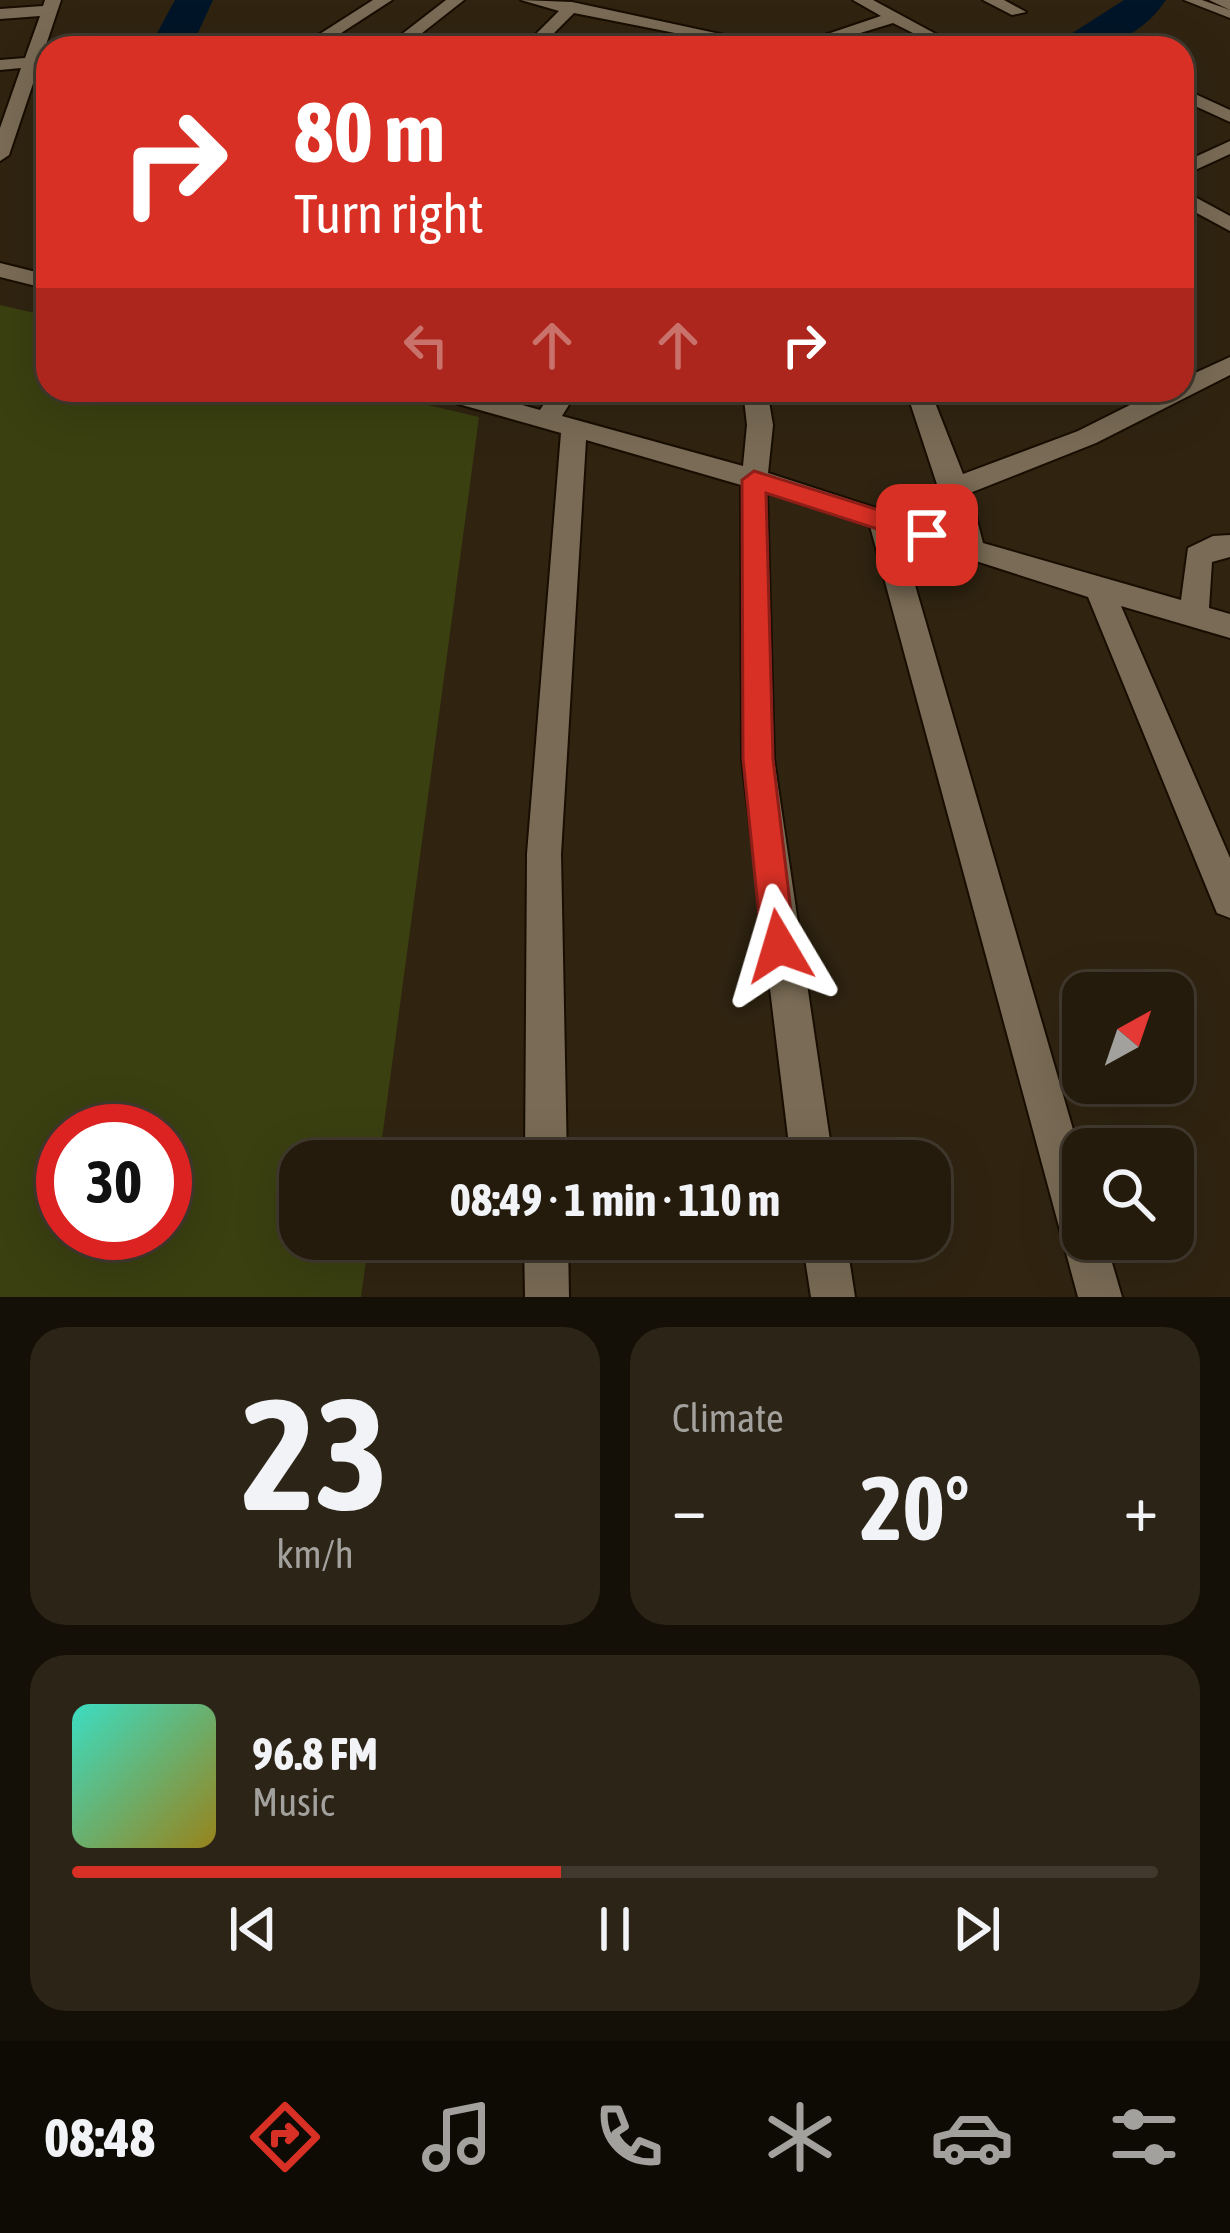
<!DOCTYPE html>
<html lang="en">
<head>
<meta charset="utf-8">
<style>
  :root { --surface:#241b0d; --page:#2c2416; --text:#f1f3f6; --muted:#a3a19d; --line:#41392e; --accent:#d93025 }
  body { margin:0; font-family:"Asap Condensed",sans-serif; background:var(--page); color:var(--text); height:100vh; display:flex; flex-direction:column; font-size:45px; white-space:nowrap }
  * { box-sizing:border-box; margin:0 }
  p { font-size:39px; color:var(--muted) }
  .icon { flex:none; width:66px; height:66px; fill:none; stroke:currentColor; stroke-width:2; stroke-linecap:round; stroke-linejoin:round }
  .map { position:relative; height:1297px; overflow:hidden }
  .drawer { display:flex; flex-direction:column; gap:30px; padding:30px; background:#140f07; flex:1 }
  .drawer>* { flex:none }
  .top-card { position:absolute; left:36px; top:36px; width:1158px; height:366px; border-radius:36px; box-shadow:0 12px 48px #0002,0 0 0 3px var(--line); background:#d93025; color:#fff; overflow:hidden }
  .needle { width:78px; rotate:40deg }
  .buttons { position:absolute; left:1062px; top:972px; display:grid; gap:24px }
  .buttons a { display:grid; place-items:center; width:132px; height:132px; border-radius:24px; background:var(--surface); box-shadow:0 12px 48px #0002,0 0 0 3px var(--line); font-size:60px }
  .speed { position:absolute; left:36px; top:1104px; display:flex; gap:24px; font-size:60px; font-weight:700; text-align:center }
  .speed>* { display:grid; place-content:center; width:156px; height:156px; border-radius:50%; background:var(--surface); box-shadow:0 12px 48px #0002,0 0 0 3px var(--line); line-height:1 }
  .speed .limit { border:18px solid #d22; background:#fff; color:#111 }
  .pin { position:absolute; display:grid; place-items:center; width:102px; height:102px; color:#fff; margin:-51px; border-radius:24px; box-shadow:0 6px 18px #0006 }
  .me { position:absolute; width:132px; margin:-66px; rotate:353deg; stroke-linejoin:round; filter:drop-shadow(0 0 9px #0008) }
  .turn { display:flex; align-items:center; gap:42px; height:252px; padding:0 60px; font-size:54px }
  .turn .icon { width:156px; height:156px; stroke-width:2.5 }
  .turn b { display:block; font-size:84px; line-height:102px }
  .lanes { display:flex; align-items:center; height:114px; padding:0 60px; background:#0003; justify-content:center; gap:60px; direction:ltr }
  .lanes .off { opacity:.35 }
  .big { font-size:90px; font-weight:700; line-height:1.1 }
  .drawer .tile { flex:1; display:flex; flex-direction:column; justify-content:center; gap:18px; min-width:0; padding:0 42px; border-radius:36px; background:var(--page) }
  .drawer .dial { align-items:center; gap:0 }
  .dial b { font-size:156px; line-height:1 }
  .song { display:flex; align-items:center; gap:36px }
  .cover { width:144px; height:144px; border-radius:18px; background:linear-gradient(135deg,hsl(170 70% 55%),hsl(50 70% 35%)) }
  .played { height:12px; border-radius:6px; background:linear-gradient(90deg,var(--accent) 45%,var(--line) 45%) }
  .keys { display:flex; justify-content:space-around; direction:ltr }
  .heat { display:flex; justify-content:space-between; align-items:center; font-size:66px; direction:ltr }
  .drawer .tiles { flex:1; display:grid; gap:30px; grid-template-columns:1fr 1fr }
  .tile:last-child { grid-column:span 2 }
  .trip { position:absolute; left:279px; top:1140px; width:672px; height:120px; border-radius:36px; background:var(--surface); box-shadow:0 12px 48px #0002,0 0 0 3px var(--line); font-weight:700; line-height:120px; text-align:center }
  .dock { display:flex; height:192px; justify-content:space-around; align-items:center; background:#0e0b05; color:var(--muted) }
  .dock .icon { width:84px; height:84px }
  .dock .current { color:var(--accent) }
  .dock b { font-size:54px; color:var(--text) }
  .map>svg:first-child { display:block }
</style>
</head>
<body>
<div class="map">
<svg width="1230" height="1297" viewBox="0 0 1230 1297">
  <rect width="100%" height="100%" fill="#302411"/>
  <!-- green -->
  <path fill="#3a4010" fill-rule="evenodd" d="M0,305L48,316V390H364L479,417L379,1161H300V1239H369L361,1297H0ZM63,1131H165V1233H63Z"/>
  <g fill="none" stroke-linecap="round" stroke-linejoin="round">
    <!-- river -->
    <path fill="#001528" fill-rule="evenodd" d="M175,0H213L191,48H149Z
      M1124,0H1166C1136,44 1098,48 1049,48Z"/>
    <defs>
      <path id="lane" d="M1184,0H1202L1230,10V18Z"/>
      <path id="street" d="M45,0H61L9,155L0,161V128L21,68L0,70V60L25,58L40,16L0,19V9L43,6Z
        M373,0H392L318,48H298Z
        M446,0H464L403,48H384Z
        M521,0L572,2L785,48H751L574,13L539,48H522L559,11Z
        M853,0H873L945,39L931,42L893,23L811,48H786L881,16Z
        M983,0H1004L1026,12L1012,15Z
        M1182,88L1230,110V122L1182,100Z
        M1230,141V154L1182,176V163Z
        M1182,190L1230,216V231L1182,205Z
        M0,263L48,275V289L0,277Z
        M1230,357V375L1096,443L970,493L983,543L1181,600L1188,548L1213,536L1230,535V557L1212,562L1209,608L1230,614V638L1121,606L1230,858V918L1217,913L1088,597L901,537L1083,1164V1239H1105L1122,1297H1078L870,526L767,492L774,759L833,1161H791L742,759L741,485L586,440L561,854L567,1161H525L527,854L561,433L430,396L427,390H469L540,410L553,390H578L562,416L743,466L747,425L743,390H767L773,425L768,473L953,533L906,390H930L963,474L1078,431L1160,390H1182V379Z
        M524,1239H568L569,1297H525Z
        M802,1239H846L855,1297H811Z"/>
      <path id="secondary" d="M1209,0H1230V10Z"/>
    </defs>
    <!-- lane casing -->
    <use href="#lane" stroke="#180d00" stroke-width="4"/>
    <!-- street casing -->
    <use href="#street" stroke="#180d00" stroke-width="4"/>
    <!-- secondary casing -->
    <use href="#secondary" stroke="#180d00" stroke-width="4"/>
    <!-- lane -->
    <use href="#lane" fill="#796b55" fill-rule="evenodd"/>
    <!-- street -->
    <use href="#street" fill="#796b55" fill-rule="evenodd"/>
    <!-- secondary -->
    <use href="#secondary" fill="#796b55" fill-rule="evenodd"/>
  </g>
  <!-- route -->
  <path fill="#d93025" stroke="#8d1f18" stroke-width="3" d="M754,471L936,528L939,535L927,545L766,493L773,759L795,946L791,958L779,963L767,958L762,946L743,759L742,480Z"/>
</svg>
<div class="buttons">
<a><svg class="needle" viewBox="-14 -14 28 28"><path d="M0-13l5 13h-10z" fill="#e53935"/><path d="M0 13l5-13h-10z" fill="#a3a19d"/></svg></a>
<a><svg class="icon" aria-label="search" viewBox="0 0 24 24"><circle cx="10" cy="10" r="6"/><path d="M15 15l6 6"/></svg></a>
</div>
<div class="speed"><div class="limit">30</div></div>
<div class="pin" style="left:927px;top:535px;background:#d93025"><svg class="icon" aria-label="arrive" viewBox="0 0 24 24"><path d="M6 21V4h12l-3 4 3 4H6"/></svg></div>
<svg class="me" style="left:779px;top:946px" viewBox="-20 -20 40 40"><path d="M0-17L14 15 0 8-14 15z" fill="#d93025" stroke="#fff" stroke-width="4"/></svg>
<div class="trip">08:49 · 1 min · 110 m</div>
<div class="top-card">
<div class="turn"><svg class="icon" aria-label="right" viewBox="0 0 24 24"><path d="M7 20v-9h11M14 6l5 5-5 5"/></svg><div><b>80 m</b>Turn right</div></div>
<div class="lanes"><svg class="icon off" aria-label="left" viewBox="0 0 24 24"><path d="M17 20v-9H6M10 6l-5 5 5 5"/></svg><svg class="icon off" aria-label="ahead" viewBox="0 0 24 24"><path d="M12 20V5M6 11l6-6 6 6"/></svg><svg class="icon off" aria-label="ahead" viewBox="0 0 24 24"><path d="M12 20V5M6 11l6-6 6 6"/></svg><svg class="icon" aria-label="right" viewBox="0 0 24 24"><path d="M7 20v-9h11M14 6l5 5-5 5"/></svg></div>
</div>
</div>
<section class="drawer">
<div class="tiles">
<div class="tile dial"><b>23</b><p>km/h</p></div>
<div class="tile"><p>Climate</p>
<div class="heat"><a>−</a><b class="big">20°</b><a>+</a></div>
</div>
<div class="tile">
<div class="song"><i class="cover"></i><div><b>96.8 FM</b><p>Music</p></div></div>
<div class="played"></div>
<div class="keys"><svg class="icon" aria-label="previous" viewBox="0 0 24 24"><path d="M18 5L8 12l10 7zM5 5v14"/></svg><svg class="icon" aria-label="pause" viewBox="0 0 24 24"><path d="M8 5v14M16 5v14"/></svg><svg class="icon" aria-label="next" viewBox="0 0 24 24"><path d="M6 5l10 7-10 7zM19 5v14"/></svg></div>
</div>
</div>
</section>
<nav class="dock">
<b>08:48</b>
<svg class="icon current" aria-label="directions" viewBox="0 0 24 24"><path d="M12 3l9 9-9 9-9-9zM9 14v-3h6M13 9l2 2-2 2"/></svg>
<svg class="icon" aria-label="music" viewBox="0 0 24 24"><path d="M9 18V5l10-2v13"/><circle cx="6" cy="18" r="3"/><circle cx="16" cy="16" r="3"/></svg>
<svg class="icon" aria-label="phone" viewBox="0 0 24 24"><path d="M5 4h4l2 5-3 2q2 4 5 5l2-3 5 2v4C11 20 4 13 5 4z"/></svg>
<svg class="icon" aria-label="climate" viewBox="0 0 24 24"><path d="M12 3v18M4 7l16 10M4 17L20 7"/></svg>
<svg class="icon" aria-label="car" viewBox="0 0 24 24"><path d="M5 17H2v-5l4-1 3-4h7l3 4 3 1v5h-3M9 17h6M6 11h13"/><circle cx="7" cy="17" r="2"/><circle cx="17" cy="17" r="2"/></svg>
<svg class="icon" aria-label="filters" viewBox="0 0 24 24"><path d="M4 7h16M4 17h16"/><circle cx="9" cy="7" r="2"/><circle cx="15" cy="17" r="2"/></svg>
</nav>
</body>
</html>
